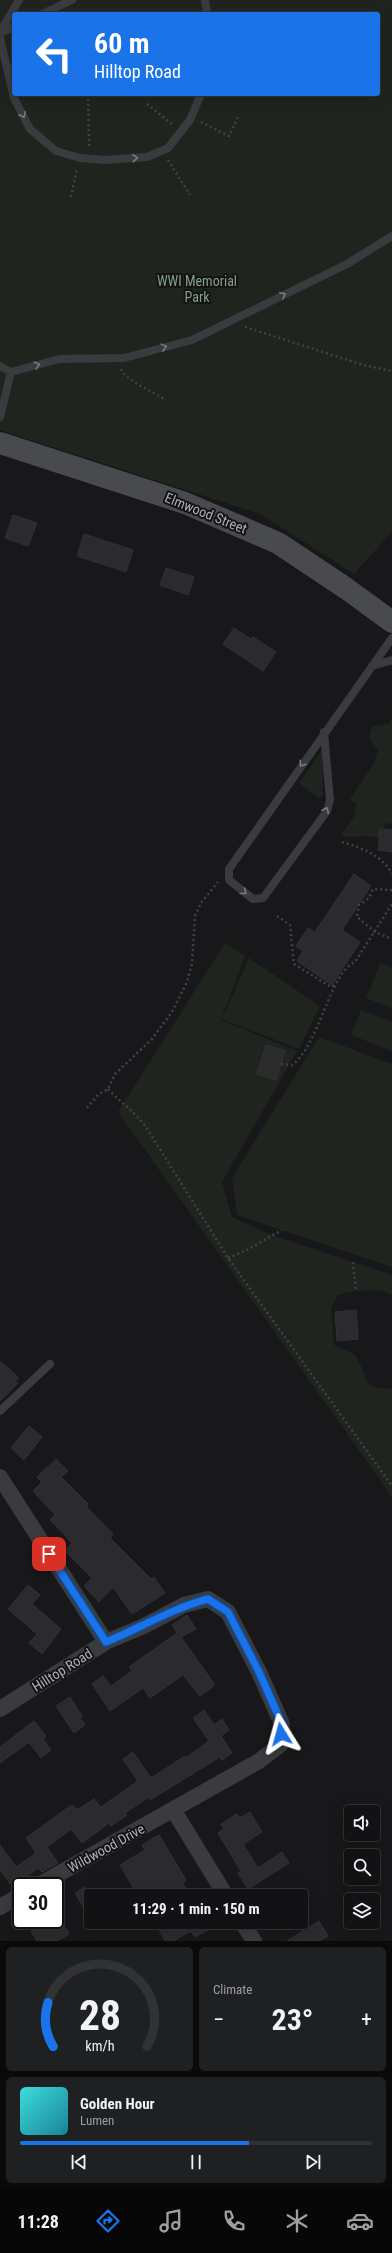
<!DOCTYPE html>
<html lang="en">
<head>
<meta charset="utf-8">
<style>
  :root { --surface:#121214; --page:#1f2022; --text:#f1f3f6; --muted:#9c9ea0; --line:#313234; --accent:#1a73e8 }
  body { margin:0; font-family:"Roboto Condensed",sans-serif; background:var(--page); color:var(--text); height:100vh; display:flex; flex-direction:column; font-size:15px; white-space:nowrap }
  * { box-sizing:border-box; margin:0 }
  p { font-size:13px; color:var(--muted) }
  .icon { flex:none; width:22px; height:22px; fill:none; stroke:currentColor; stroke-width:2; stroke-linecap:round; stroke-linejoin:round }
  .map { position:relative; height:1941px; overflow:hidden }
  .side { display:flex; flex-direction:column; gap:6px; padding:6px; background:#0a0a0b; flex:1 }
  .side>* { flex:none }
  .top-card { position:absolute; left:12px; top:12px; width:368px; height:84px; border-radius:4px; box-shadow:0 4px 16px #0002,0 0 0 1px var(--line); background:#1a73e8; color:#fff; overflow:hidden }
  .buttons { position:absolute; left:344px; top:1805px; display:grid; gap:8px }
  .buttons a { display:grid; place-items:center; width:36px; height:36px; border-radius:4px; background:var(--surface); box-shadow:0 4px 16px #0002,0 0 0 1px var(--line); font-size:20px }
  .speed { position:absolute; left:12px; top:1877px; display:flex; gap:8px; font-size:20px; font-weight:700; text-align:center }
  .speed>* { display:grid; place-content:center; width:52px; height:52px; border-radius:50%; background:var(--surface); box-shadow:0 4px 16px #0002,0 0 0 1px var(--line); line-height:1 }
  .speed .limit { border:2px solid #111; border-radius:6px; background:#fff; color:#111 }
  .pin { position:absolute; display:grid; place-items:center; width:34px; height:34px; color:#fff; margin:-17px; border-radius:8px; box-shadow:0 2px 6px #0006 }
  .me { position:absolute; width:44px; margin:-22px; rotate:352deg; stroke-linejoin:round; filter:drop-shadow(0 0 3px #0008) }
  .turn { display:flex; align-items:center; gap:14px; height:84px; padding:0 16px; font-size:18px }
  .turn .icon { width:52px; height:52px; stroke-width:2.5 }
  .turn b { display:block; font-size:28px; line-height:34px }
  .big { font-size:30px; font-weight:700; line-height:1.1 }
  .side .card { flex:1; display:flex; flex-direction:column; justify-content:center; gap:6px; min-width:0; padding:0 14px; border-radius:6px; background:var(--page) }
  .side .dial { align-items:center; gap:0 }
  .dial svg { height:104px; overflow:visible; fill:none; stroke:var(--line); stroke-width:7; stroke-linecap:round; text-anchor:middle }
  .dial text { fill:var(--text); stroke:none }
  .song { display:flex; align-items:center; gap:12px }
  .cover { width:48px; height:48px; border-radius:6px; background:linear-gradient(135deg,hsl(180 70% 55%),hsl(190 70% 35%)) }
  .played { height:4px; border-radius:2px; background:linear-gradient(90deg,var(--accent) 65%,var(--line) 65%) }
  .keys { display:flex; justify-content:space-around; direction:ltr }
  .heat { display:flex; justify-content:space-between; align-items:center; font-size:22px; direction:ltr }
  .side .tiles { flex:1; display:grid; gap:6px; grid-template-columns:1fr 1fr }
  .card:last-child { grid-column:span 2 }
  .trip { position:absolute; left:84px; top:1889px; width:224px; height:40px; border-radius:4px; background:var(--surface); box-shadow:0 4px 16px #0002,0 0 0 1px var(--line); font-weight:700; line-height:40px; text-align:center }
  .dock { display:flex; height:64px; justify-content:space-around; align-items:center; background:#070708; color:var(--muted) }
  .dock .icon { width:28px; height:28px }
  .dock .selected { color:var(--accent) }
  .dock b { font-size:18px; color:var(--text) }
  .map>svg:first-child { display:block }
</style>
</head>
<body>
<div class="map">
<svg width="392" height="1941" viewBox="0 0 392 1941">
  <rect width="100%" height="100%" fill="#18181a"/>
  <!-- green -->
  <path fill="#1f241f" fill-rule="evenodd" d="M0,0H392V532L354,574L260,514L0,430ZM14,14H378V94H14Z
    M392,718V824L385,823L384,829H380L379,839C364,832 353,840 341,835L355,815L356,804L351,801V797L373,765L378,750L369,738L372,726L389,724Z
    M322,750L323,795L319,799L301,785L300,782Z
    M225,943L245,956L221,1020L297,1051L222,1182L232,1217L274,1236L392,1275V1296C385,1286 349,1291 338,1295L331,1308L334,1345L354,1354L361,1366L366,1381L374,1387L392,1389V1497L118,1112Z
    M249,958L320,1006L299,1049L222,1019Z
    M380,963L392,968V1008L366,998Z
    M361,1010L392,1022V1051L351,1035Z
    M319,1037L392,1064V1267L237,1215L232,1178Z"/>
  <!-- building -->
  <path fill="#2b2b2e" stroke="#323236" d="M13,515L37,523L28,546L5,538Z
    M84,534L133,550L126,572L77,556Z
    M166,568L194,577L188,595L160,585Z
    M234,628L251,639L253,637L276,652L263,671L223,644Z
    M380,829L392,830V852L378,850Z
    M354,874L371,886L342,930L360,942L332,985L297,961L303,951L296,946L308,928L315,932Z
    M266,1045L285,1051L276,1080L257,1074Z
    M356,1310L358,1339L337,1341L335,1312Z
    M0,1361L19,1378L15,1381L18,1383L0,1401Z
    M29,1426L42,1437L24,1460L11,1448Z
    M56,1459L68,1471L61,1477L88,1504L86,1506L113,1534L110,1538L151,1579L154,1577L165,1593L132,1614L113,1587L99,1602L84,1586L92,1578L65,1551L72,1543L50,1520L55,1515L33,1491L42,1482L37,1477Z
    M28,1585L40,1595L32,1604L61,1629L42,1654L29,1643L37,1634L8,1609Z
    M187,1615L196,1629L181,1637L215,1685L200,1696L183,1675L150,1698L143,1688L110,1711L92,1684L103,1676L111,1686L132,1671L129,1667L177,1633L172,1625Z
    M70,1697L82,1716L80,1718L85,1725L74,1733L56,1706Z
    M204,1710L214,1725L222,1719L229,1730L221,1736L232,1753L222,1760L220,1757L150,1800L149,1797L125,1813L127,1815L111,1826L109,1823L82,1843L71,1829L47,1847L58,1863L42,1872L38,1868L13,1887L0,1870V1845L16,1867L36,1853L26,1838L70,1806H74L77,1810L94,1799L101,1807L138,1781L123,1759L133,1752L151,1778L185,1756L186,1758L209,1741L193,1718Z
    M34,1721L46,1736L43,1739L51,1750L41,1758L29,1742L0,1763V1747Z
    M250,1812L262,1832L243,1844L258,1868L282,1852L289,1863L248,1889L238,1873L241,1871L218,1833L224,1829L221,1824L237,1814L240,1818Z
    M159,1835L186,1880L183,1883L186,1889L174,1896H138L120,1865L145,1850L142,1845Z
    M85,1887L91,1895V1919L75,1893Z
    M58,1915L69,1934L57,1941H37L31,1931L41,1925L39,1920H55V1917Z
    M319,1921L328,1936L319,1941H287Z
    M155,1922H223L195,1937L191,1931L173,1941H165Z"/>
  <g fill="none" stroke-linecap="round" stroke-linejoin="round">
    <!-- path -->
    <path stroke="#404245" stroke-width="2.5" stroke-dasharray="2 3" stroke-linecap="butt" d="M88,94L89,148
      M147,104L173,125
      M201,122L229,136L238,117
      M168,160L190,195
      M71,197L77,168
      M245,327L363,365L392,371
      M121,369C125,380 155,393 166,400
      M342,842C362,848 382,855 392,874
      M277,916L290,925L294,964L331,987L336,985
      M389,938L375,932L357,917L359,905L369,898L373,889L392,890
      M281,1064L292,1065C319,1046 330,972 355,962L392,904
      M108,1089C121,1103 134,1111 146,1127L228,1258L392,1486
      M87,1108L99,1094L108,1089L115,1074L152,1039L172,1012L187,982L192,964L195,916L201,903L218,882
      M228,1258L247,1250L282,1230
      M353,1262L356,1291"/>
    <!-- lane -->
    <path stroke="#3a3b3e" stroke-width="8" d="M205,0L207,14
      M42,14L72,0
      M0,32L19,0
      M0,33L14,27
      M0,38L14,98L30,129L56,151L80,158L105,160L147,157L168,148L190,120L201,94
      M0,366L11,372L59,359L124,358L192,340L347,264L392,236
      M0,417L11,372
      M372,666L392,660
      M324,732L330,800L327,811L263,898L253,899L229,880V869L392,638
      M0,1411L50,1364"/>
    <!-- street -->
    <path stroke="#3a3b3e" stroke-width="16" d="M0,1477L106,1642
      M0,1709L106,1642L144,1626L184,1605L208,1599L228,1612L259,1672L282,1724L280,1745L259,1761L37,1886
      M174,1811L226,1896
      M0,1907L21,1895
      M242,1922L254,1941"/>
    <!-- secondary -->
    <path stroke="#484a4e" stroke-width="22" d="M0,443L185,503L278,543L347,589L392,622"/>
  </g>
  <!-- one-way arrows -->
  <defs><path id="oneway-chevron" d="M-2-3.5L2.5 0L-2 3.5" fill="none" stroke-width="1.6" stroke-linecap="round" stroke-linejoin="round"/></defs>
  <g stroke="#797b81">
    <use href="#oneway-chevron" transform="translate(23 115) rotate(64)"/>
    <use href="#oneway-chevron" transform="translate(135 158) rotate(-4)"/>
    <use href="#oneway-chevron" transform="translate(283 295) rotate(-26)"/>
    <use href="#oneway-chevron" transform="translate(164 347) rotate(-15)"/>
    <use href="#oneway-chevron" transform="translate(37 365) rotate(-15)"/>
    <use href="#oneway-chevron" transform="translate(302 764) rotate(124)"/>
    <use href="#oneway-chevron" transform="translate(326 810) rotate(-65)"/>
    <use href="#oneway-chevron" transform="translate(244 892) rotate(38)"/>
  </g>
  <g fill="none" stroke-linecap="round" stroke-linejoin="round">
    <defs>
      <path id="route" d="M49,1554L106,1642C140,1628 173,1608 208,1599L228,1612L259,1672L282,1724L281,1734"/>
    </defs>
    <!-- route casing -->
    <use href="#route" stroke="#114b97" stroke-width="10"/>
    <!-- route -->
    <use href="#route" stroke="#1a73e8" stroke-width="7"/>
  </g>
  <g text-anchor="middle" stroke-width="4" stroke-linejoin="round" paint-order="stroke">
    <!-- park labels -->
    <g font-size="14" fill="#85a186" stroke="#131315">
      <text x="197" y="286">WWI Memorial<tspan x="197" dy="16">Park</tspan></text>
    </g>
    <!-- street labels -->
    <g font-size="14" fill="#acb0b8" stroke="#131315">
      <text transform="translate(206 513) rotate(22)" y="5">Elmwood Street</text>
      <text transform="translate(62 1670) rotate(-32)" y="5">Hilltop Road</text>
      <text transform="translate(106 1848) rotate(-29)" y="5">Wildwood Drive</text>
    </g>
  </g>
</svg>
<div class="buttons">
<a><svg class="icon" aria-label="sound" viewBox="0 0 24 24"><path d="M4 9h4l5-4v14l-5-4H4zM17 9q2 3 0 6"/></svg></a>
<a><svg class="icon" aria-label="search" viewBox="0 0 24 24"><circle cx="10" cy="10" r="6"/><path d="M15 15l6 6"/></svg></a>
<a><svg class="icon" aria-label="layers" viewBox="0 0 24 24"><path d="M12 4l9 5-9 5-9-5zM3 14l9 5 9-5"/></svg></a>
</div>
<div class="speed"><div class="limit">30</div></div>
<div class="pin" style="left:49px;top:1554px;background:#d93025"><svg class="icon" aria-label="arrive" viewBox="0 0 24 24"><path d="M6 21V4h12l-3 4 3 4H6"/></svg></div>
<svg class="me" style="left:281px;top:1734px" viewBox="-20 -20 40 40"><path d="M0-17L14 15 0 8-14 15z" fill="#1a73e8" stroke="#fff" stroke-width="4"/></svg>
<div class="trip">11:29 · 1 min · 150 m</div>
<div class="top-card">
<div class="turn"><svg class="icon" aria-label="left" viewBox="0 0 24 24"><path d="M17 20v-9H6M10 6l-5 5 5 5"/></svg><div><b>60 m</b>Hilltop Road</div></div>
</div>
</div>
<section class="side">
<div class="tiles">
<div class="card dial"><svg viewBox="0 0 100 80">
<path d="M14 69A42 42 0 1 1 86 69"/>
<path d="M14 69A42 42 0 0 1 10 35" stroke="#1a73e8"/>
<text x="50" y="56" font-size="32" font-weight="700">28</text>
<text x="50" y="72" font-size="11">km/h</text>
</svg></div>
<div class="card"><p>Climate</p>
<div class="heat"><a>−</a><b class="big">23°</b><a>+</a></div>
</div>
<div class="card">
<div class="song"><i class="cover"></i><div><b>Golden Hour</b><p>Lumen</p></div></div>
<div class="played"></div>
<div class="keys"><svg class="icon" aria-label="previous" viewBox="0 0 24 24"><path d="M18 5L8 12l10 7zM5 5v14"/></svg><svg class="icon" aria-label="pause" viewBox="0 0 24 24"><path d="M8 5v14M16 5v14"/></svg><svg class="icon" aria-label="next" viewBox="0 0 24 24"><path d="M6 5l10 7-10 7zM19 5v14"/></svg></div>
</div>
</div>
</section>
<nav class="dock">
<b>11:28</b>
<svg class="icon selected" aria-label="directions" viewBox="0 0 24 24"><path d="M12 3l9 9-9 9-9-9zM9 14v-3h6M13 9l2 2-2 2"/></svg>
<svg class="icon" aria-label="music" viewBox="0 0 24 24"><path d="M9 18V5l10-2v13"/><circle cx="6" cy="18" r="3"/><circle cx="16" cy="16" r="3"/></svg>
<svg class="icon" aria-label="phone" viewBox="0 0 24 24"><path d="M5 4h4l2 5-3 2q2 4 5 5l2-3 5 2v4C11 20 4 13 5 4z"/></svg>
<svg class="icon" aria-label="climate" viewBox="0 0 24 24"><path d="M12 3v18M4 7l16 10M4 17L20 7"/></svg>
<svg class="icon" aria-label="car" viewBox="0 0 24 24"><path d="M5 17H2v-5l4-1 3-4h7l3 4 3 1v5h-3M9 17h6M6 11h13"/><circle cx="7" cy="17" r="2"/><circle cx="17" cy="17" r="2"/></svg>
</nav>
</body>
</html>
